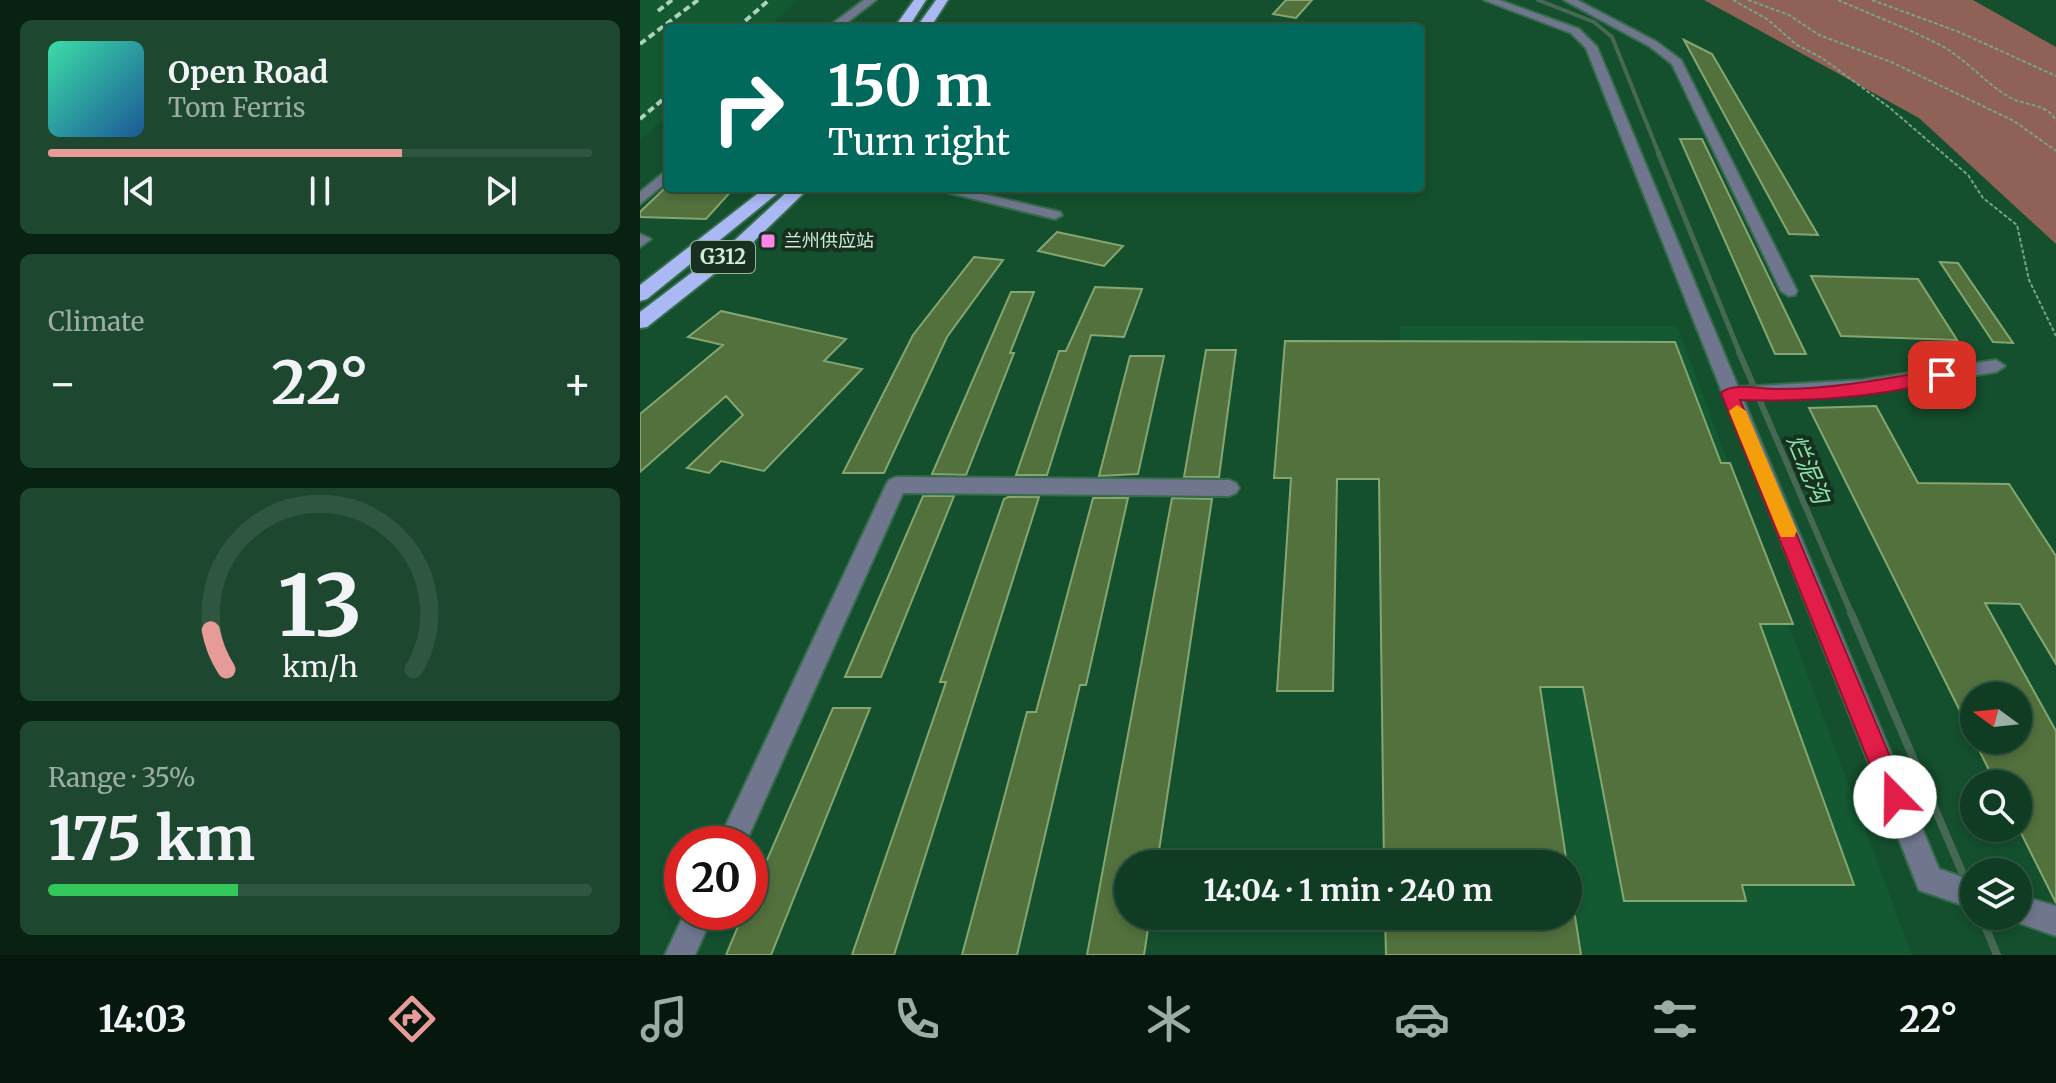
<!DOCTYPE html>
<html lang="en">
<head>
<meta charset="utf-8">
<style>
  :root { --surface:#0f3c22; --page:#1d472f; --text:#f1f3f6; --muted:#9bada5; --line:#2f5640; --accent:#e69b98 }
  body { margin:0; font-family:Merriweather,"Noto Sans SC",serif; background:var(--page); color:var(--text); height:100vh; display:flex; flex-direction:column; font-size:30px; white-space:nowrap }
  * { box-sizing:border-box; margin:0 }
  p { font-size:26px; color:var(--muted) }
  .icon { flex:none; width:44px; height:44px; fill:none; stroke:currentColor; stroke-width:2; stroke-linecap:round; stroke-linejoin:round }
  .map { position:relative; flex:1; overflow:hidden }
  .drawer { display:flex; flex-direction:column; gap:20px; padding:20px; background:#082113; width:640px }
  .drawer>* { flex:none }
  .hud { position:absolute; left:24px; top:24px; width:760px; height:168px; border-radius:8px; box-shadow:0 4px 12px #0003,0 0 0 2px var(--line); background:#00695c; color:#fff; overflow:hidden }
  .needle { width:52px; rotate:285deg }
  .tools { position:absolute; left:1320px; top:682px; display:grid; gap:16px }
  .tools a { display:grid; place-items:center; width:72px; height:72px; border-radius:50%; background:var(--surface); box-shadow:0 4px 12px #0003,0 0 0 2px var(--line); font-size:40px }
  .speed { position:absolute; left:24px; top:826px; display:flex; gap:16px; font-size:40px; font-weight:700; text-align:center }
  .speed>* { display:grid; place-content:center; width:104px; height:104px; border-radius:50%; background:var(--surface); box-shadow:0 4px 12px #0003,0 0 0 2px var(--line); line-height:1 }
  .speed .limit { border:12px solid #d22; background:#fff; color:#111 }
  .pin { position:absolute; display:grid; place-items:center; width:68px; height:68px; color:#fff; margin:-34px; border-radius:16px; box-shadow:0 4px 12px #0006 }
  .me { position:absolute; width:88px; margin:-44px; rotate:338deg; stroke-linejoin:round; filter:drop-shadow(0 0 6px #0008) }
  .turn { display:flex; align-items:center; gap:28px; height:168px; padding:0 32px; font-size:36px }
  .turn .icon { width:104px; height:104px; stroke-width:2.5 }
  .turn b { display:block; font-size:56px; line-height:68px }
  .big { font-size:60px; font-weight:700; line-height:1.1 }
  .drawer .widget { flex:1; display:flex; flex-direction:column; justify-content:center; gap:12px; min-width:0; padding:0 28px; border-radius:12px; background:var(--page) }
  .drawer .dial { align-items:center; gap:0 }
  .dial svg { height:208px; overflow:visible; fill:none; stroke:var(--line); stroke-width:7; stroke-linecap:round; text-anchor:middle }
  .dial text { fill:var(--text); stroke:none }
  .song { display:flex; align-items:center; gap:24px }
  .cover { width:96px; height:96px; border-radius:12px; background:linear-gradient(135deg,hsl(160 70% 55%),hsl(210 70% 35%)) }
  .played { height:8px; border-radius:4px; background:linear-gradient(90deg,var(--accent) 65%,var(--line) 65%) }
  .keys { display:flex; justify-content:space-around; direction:ltr }
  .heat { display:flex; justify-content:space-between; align-items:center; font-size:44px; direction:ltr }
  .charge { height:12px; border-radius:6px; background:linear-gradient(90deg,#34c759 35%,var(--line) 0) }
  .trip { position:absolute; left:474px; top:850px; width:468px; height:80px; border-radius:40px; background:var(--surface); box-shadow:0 4px 12px #0003,0 0 0 2px var(--line); font-weight:700; line-height:80px; text-align:center }
  .dock { display:flex; height:128px; justify-content:space-around; align-items:center; background:#06180e; color:var(--muted) }
  .dock .icon { width:56px; height:56px }
  .dock .on { color:var(--accent) }
  .dock b { font-size:36px; color:var(--text) }
  main { display:flex; flex:1; min-height:0 }
  .map>svg:first-child { display:block }
</style>
</head>
<body>
<main>
<section class="drawer">
<div class="widget">
<div class="song"><i class="cover"></i><div><b>Open Road</b><p>Tom Ferris</p></div></div>
<div class="played"></div>
<div class="keys"><svg class="icon" aria-label="previous" viewBox="0 0 24 24"><path d="M18 5L8 12l10 7zM5 5v14"/></svg><svg class="icon" aria-label="pause" viewBox="0 0 24 24"><path d="M8 5v14M16 5v14"/></svg><svg class="icon" aria-label="next" viewBox="0 0 24 24"><path d="M6 5l10 7-10 7zM19 5v14"/></svg></div>
</div>
<div class="widget"><p>Climate</p>
<div class="heat"><a>−</a><b class="big">22°</b><a>+</a></div>
</div>
<div class="widget dial"><svg viewBox="0 0 100 80">
<path d="M14 69A42 42 0 1 1 86 69"/>
<path d="M14 69A42 42 0 0 1 8 54" stroke="#e69b98"/>
<text x="50" y="56" font-size="32" font-weight="700">13</text>
<text x="50" y="72" font-size="11">km/h</text>
</svg></div>
<div class="widget"><p>Range · 35%</p><b class="big">175 km</b><div class="charge"></div></div>
</section>
<div class="map">
<svg width="1416" height="955" viewBox="0 0 1416 955">
  <rect width="100%" height="100%" fill="#14502e"/>
  <!-- built -->
  <path fill="#135a32" d="M0,0H158L127,28H28V115L0,140Z
    M760,326H1037L1272,955H788L928,916V864H784Z"/>
  <!-- green -->
  <path fill="#906156" d="M1064,0H1333L1416,47V244L1279,118Z"/>
  <g fill="none" stroke-linecap="round" stroke-linejoin="round">
    <!-- stream-far3 -->
    <path stroke="#476953" stroke-width="4" d="M898,0L954,22L972,37L1019,154"/>
    <!-- stream-far2 -->
    <path stroke="#476953" stroke-width="5" d="M1018,152L1100,354"/>
    <!-- stream-far1 -->
    <path stroke="#476953" stroke-width="6" d="M1099,352L1212,615"/>
    <!-- stream -->
    <path stroke="#476953" stroke-width="8" d="M1211,613L1334,900
      M1341,916L1357,955"/>
  </g>
  <!-- building -->
  <path fill="#52713d" stroke="#85a670" stroke-width="2" d="M646,0H672L656,18L633,14Z
    M1044,40L1072,54L1178,235L1149,234Z
    M1040,139H1062L1166,354H1135Z
    M25,188H94L66,219L0,217V212Z
    M417,232L483,246L464,266L398,251Z
    M334,257L363,260L307,337L244,473H203L273,335Z
    M1300,262L1318,263L1373,343L1353,342Z
    M1171,276L1278,279L1317,340L1201,336Z
    M455,287L502,289L484,337L451,335L407,475H376L419,351H426Z
    M371,292H394L370,353H374L326,475L292,474Z
    M81,311L206,339L184,361L222,369L124,471L81,461L69,473L47,468L103,415L86,396L0,472V414L83,345L48,337Z
    M645,341L1035,342L1081,463H1090L1153,624H1120L1214,885H1102L1106,901H984L943,687H900L927,864H744L739,479H697L693,691H637L651,478H634Z
    M566,350H596L579,477H544Z
    M490,356H524L498,474L459,476Z
    M1236,406L1278,483L1369,484L1416,556V664L1380,604L1345,603L1416,731V903L1378,827V784H1356L1334,740H1378V696H1334V739L1169,408Z
    M283,496H314L241,677H205Z
    M368,497H399L254,955H212L306,682H300L364,499Z
    M453,498H488L446,685H440L377,955H322L387,712H396Z
    M532,498L572,499L517,864H488V916H510L504,955H447Z
    M193,708H230L131,955H86L104,912H110V899Z
    M745,916H935L941,955H746Z"/>
  <g fill="none" stroke-linecap="round" stroke-linejoin="round">
    <defs>
      <path id="minor" d="M224,0H236L200,28H192V24Z
        M844,0H859L939,29L957,47L1098,387L1223,380L1356,360L1365,366L1356,372L1223,392L1103,399L1299,869L1334,881V909L1279,890L946,48L931,33Z
        M924,0H937L1017,42L1041,60L1157,291L1155,295L1149,296L1141,291L1032,64L1009,46Z
        M28,169V181L0,204V192Z
        M290,188H316L420,212L422,215L415,219Z
        M0,234L11,239L0,247Z
        M256,477L589,480L596,483L599,488L596,493L589,496L263,493L105,844H77L246,485L249,480Z
        M1378,895L1416,906V936L1368,919L1366,916H1378Z
        M45,912H74L55,955H25Z"/>
      <path id="highway" d="M274,0H286L268,28H254Z
        M296,0H308L290,28H276Z
        M125,188H144L7,299L0,301V285Z
        M151,188H169L108,247L7,327L0,328V312L96,239Z"/>
    </defs>
    <!-- minor casing -->
    <use href="#minor" stroke="#366c4c" stroke-width="4"/>
    <!-- highway casing -->
    <use href="#highway" stroke="#366c4c" stroke-width="4"/>
    <!-- path -->
    <path stroke="#77a387" stroke-width="2" stroke-dasharray="4 2" stroke-linecap="butt" d="M1093,0L1127,19L1157,45L1182,58L1250,108L1328,175L1343,198L1377,225L1389,280L1416,336
      M1108,0L1149,15L1179,35L1251,62L1374,121L1416,151
      M1198,0C1232,15 1267,28 1300,45C1325,58 1344,82 1369,97C1384,106 1408,103 1416,121
      M1232,0L1319,32L1416,76"/>
    <!-- minor -->
    <use href="#minor" fill="#6f768e" fill-rule="evenodd"/>
    <!-- highway -->
    <use href="#highway" fill="#aab8f3" fill-rule="evenodd"/>
    <!-- rail -->
    <path stroke="#add1b9" stroke-width="4" stroke-dasharray="7 4" stroke-linecap="butt" d="M18,11L32,0
      M97,28L129,0
      M0,44L58,0
      M0,119L28,95"/>
  </g>
  <!-- route -->
  <path fill="#e11d48" stroke="#92132f" stroke-width="2" d="M1302,369L1308,371V379C1243,397 1168,402 1100,400L1267,797L1264,805L1255,809L1246,805L1081,393C1091,382 1120,389 1135,389C1191,390 1247,378 1302,369Z"/>
  <!-- slow -->
  <path fill="#f59e0b" d="M1097,405L1106,411L1157,531L1154,537H1141L1138,531L1089,411Z"/>
  <!-- markers -->
  <rect fill="#fa87e7" stroke="#183020" stroke-width="3" x="120" y="233" width="16" height="16" rx="4"/>
  <g text-anchor="middle" stroke-width="8" stroke-linejoin="round" paint-order="stroke">
    <!-- far-poi labels -->
    <g font-size="18" fill="#cfedd7" stroke="#183020" text-anchor="start">
      <text x="144" y="247">兰州供应站</text>
    </g>
    <!-- shield labels -->
    <rect fill="#183020" stroke="#98b4a0" stroke-width="2" x="51" y="241" width="64" height="32" rx="6"/>
    <g font-size="20" font-weight="bold" fill="#cfedd7">
      <text x="83" y="264">G312</text>
    </g>
    <!-- water labels -->
    <g font-size="24" font-style="italic" fill="#8be7a9" stroke="#183020">
      <text transform="translate(1168 469) rotate(67)" y="8">烂泥沟</text>
    </g>
  </g>
</svg>
<div class="tools">
<a><svg class="needle" viewBox="-14 -14 28 28"><path d="M0-13l5 13h-10z" fill="#e53935"/><path d="M0 13l5-13h-10z" fill="#9bada5"/></svg></a>
<a><svg class="icon" aria-label="search" viewBox="0 0 24 24"><circle cx="10" cy="10" r="6"/><path d="M15 15l6 6"/></svg></a>
<a><svg class="icon" aria-label="layers" viewBox="0 0 24 24"><path d="M12 4l9 5-9 5-9-5zM3 14l9 5 9-5"/></svg></a>
</div>
<div class="speed"><div class="limit">20</div></div>
<div class="pin" style="left:1302px;top:375px;background:#d93025"><svg class="icon" aria-label="arrive" viewBox="0 0 24 24"><path d="M6 21V4h12l-3 4 3 4H6"/></svg></div>
<svg class="me" style="left:1255px;top:797px" viewBox="-20 -20 40 40"><circle r="19" fill="#fff"/><path d="M0-13L10 11 0 6-10 11z" fill="#e11d48"/></svg>
<div class="trip">14:04 · 1 min · 240 m</div>
<div class="hud">
<div class="turn"><svg class="icon" aria-label="right" viewBox="0 0 24 24"><path d="M7 20v-9h11M14 6l5 5-5 5"/></svg><div><b>150 m</b>Turn right</div></div>
</div>
</div>
</main>
<nav class="dock">
<b>14:03</b>
<svg class="icon on" aria-label="directions" viewBox="0 0 24 24"><path d="M12 3l9 9-9 9-9-9zM9 14v-3h6M13 9l2 2-2 2"/></svg>
<svg class="icon" aria-label="music" viewBox="0 0 24 24"><path d="M9 18V5l10-2v13"/><circle cx="6" cy="18" r="3"/><circle cx="16" cy="16" r="3"/></svg>
<svg class="icon" aria-label="phone" viewBox="0 0 24 24"><path d="M5 4h4l2 5-3 2q2 4 5 5l2-3 5 2v4C11 20 4 13 5 4z"/></svg>
<svg class="icon" aria-label="climate" viewBox="0 0 24 24"><path d="M12 3v18M4 7l16 10M4 17L20 7"/></svg>
<svg class="icon" aria-label="car" viewBox="0 0 24 24"><path d="M5 17H2v-5l4-1 3-4h7l3 4 3 1v5h-3M9 17h6M6 11h13"/><circle cx="7" cy="17" r="2"/><circle cx="17" cy="17" r="2"/></svg>
<svg class="icon" aria-label="filters" viewBox="0 0 24 24"><path d="M4 7h16M4 17h16"/><circle cx="9" cy="7" r="2"/><circle cx="15" cy="17" r="2"/></svg>
<b>22°</b>
</nav>
</body>
</html>
